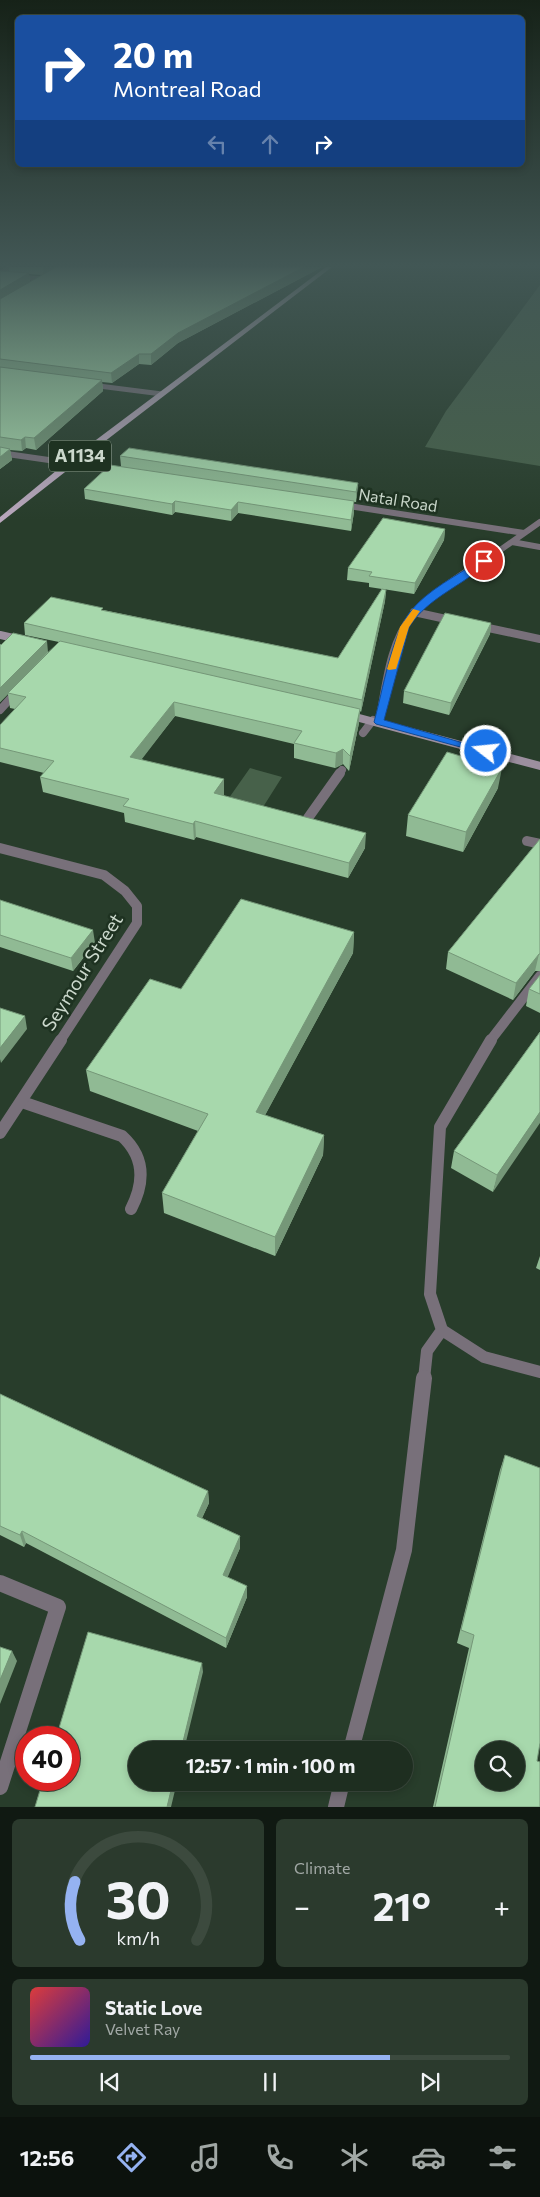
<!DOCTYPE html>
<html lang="en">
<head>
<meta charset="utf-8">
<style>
  :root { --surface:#1e2e20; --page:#2b3a2d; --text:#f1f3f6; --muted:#a1a8a5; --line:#3c4a3e; --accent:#95b2f1 }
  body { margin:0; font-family:Commissioner,sans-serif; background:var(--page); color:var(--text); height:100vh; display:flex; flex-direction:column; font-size:19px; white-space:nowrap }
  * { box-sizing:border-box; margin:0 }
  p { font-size:16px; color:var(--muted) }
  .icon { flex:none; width:28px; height:28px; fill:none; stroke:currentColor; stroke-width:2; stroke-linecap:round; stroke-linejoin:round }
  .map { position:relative; height:1807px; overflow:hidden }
  .side { display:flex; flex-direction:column; gap:12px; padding:12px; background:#101912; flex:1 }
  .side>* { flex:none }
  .banner { position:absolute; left:15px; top:15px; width:510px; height:152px; border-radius:8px; box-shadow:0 2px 8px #0003,0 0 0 1px var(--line); background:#1a4fa0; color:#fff; overflow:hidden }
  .controls { position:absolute; left:475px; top:1741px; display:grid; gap:10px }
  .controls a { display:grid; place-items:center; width:50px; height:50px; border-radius:50%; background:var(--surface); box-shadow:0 2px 8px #0003,0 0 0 1px var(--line); font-size:25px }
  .speed { position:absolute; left:15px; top:1726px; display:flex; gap:10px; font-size:25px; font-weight:700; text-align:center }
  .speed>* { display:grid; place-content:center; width:65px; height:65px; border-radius:50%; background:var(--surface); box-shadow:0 2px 8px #0003,0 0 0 1px var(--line); line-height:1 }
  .speed .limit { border:8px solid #d22; background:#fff; color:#111 }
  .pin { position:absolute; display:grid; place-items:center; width:42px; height:42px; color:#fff; margin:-21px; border:2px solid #fff; border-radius:50%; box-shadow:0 1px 5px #0007 }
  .me { position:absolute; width:55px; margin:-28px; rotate:286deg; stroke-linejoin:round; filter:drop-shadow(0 0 4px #0008) }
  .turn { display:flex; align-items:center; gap:18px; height:105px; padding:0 15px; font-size:22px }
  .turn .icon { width:65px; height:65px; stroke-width:2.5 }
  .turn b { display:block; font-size:35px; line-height:42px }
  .lanes { display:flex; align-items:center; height:48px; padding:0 15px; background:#0003; justify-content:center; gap:25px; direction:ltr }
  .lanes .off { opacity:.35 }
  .big { font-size:38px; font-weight:700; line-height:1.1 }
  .side .tile { flex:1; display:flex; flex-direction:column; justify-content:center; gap:8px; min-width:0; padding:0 18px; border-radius:8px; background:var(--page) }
  .side .dial { align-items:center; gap:0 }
  .dial svg { height:130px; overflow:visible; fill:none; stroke:var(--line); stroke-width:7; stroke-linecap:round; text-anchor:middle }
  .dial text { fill:var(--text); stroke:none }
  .song { display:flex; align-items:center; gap:15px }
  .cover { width:60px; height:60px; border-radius:8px; background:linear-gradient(135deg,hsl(0 70% 55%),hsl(250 70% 35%)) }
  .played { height:5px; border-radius:2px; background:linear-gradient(90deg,var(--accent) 75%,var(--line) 75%) }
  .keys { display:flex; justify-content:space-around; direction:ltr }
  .heat { display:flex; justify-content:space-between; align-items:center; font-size:28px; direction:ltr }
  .side .tiles { flex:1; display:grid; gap:12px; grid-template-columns:1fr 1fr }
  .tile:last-child { grid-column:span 2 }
  .trip { position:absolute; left:128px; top:1741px; width:285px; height:50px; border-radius:25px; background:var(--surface); box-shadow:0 2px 8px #0003,0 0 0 1px var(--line); font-weight:700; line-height:50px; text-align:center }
  .dock { display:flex; height:80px; justify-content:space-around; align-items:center; background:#0c120d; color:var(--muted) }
  .dock .icon { width:35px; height:35px }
  .dock .selected { color:var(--accent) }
  .dock b { font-size:22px; color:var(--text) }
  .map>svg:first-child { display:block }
</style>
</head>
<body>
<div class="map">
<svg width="540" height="1807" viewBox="0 0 540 1807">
  <rect width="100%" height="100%" fill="#283d2b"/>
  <!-- green -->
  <path fill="#47614a" d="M540,285V466L425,447L446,411Z
    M250,768L282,777L258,815L224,805Z"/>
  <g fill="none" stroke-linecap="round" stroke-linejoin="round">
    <!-- lane-far4 -->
    <path stroke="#78707a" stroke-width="5" d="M0,274L9,267"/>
    <!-- lane-far3 -->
    <path stroke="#78707a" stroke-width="8" d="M414,612L455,621
      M479,626L540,639
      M363,733L373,720
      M339,775L342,770"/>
    <!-- lane-far2 -->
    <path stroke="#78707a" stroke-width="10" d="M308,818L340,773
      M527,841L540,844
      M490,1041L540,976"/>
    <!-- lane-far1 -->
    <path stroke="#78707a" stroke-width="12" d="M491,1040L440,1127L430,1294L442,1330L484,1357L540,1372
      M22,1102L122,1136C145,1157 145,1182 131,1209
      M424,1379L427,1351L442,1330"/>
    <!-- lane -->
    <path stroke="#78707a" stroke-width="16" d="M351,1750L404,1550L424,1378
      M336,1807L342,1782"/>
    <!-- street-far5 -->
    <path stroke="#78707a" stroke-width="5" d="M0,276L45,279
      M91,385L162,394"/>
    <!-- street-far4 -->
    <path stroke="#78707a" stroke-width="6" d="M0,453L118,470
      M342,505L524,533
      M512,542L540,547
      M479,565L540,522"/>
    <!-- street-far3 -->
    <path stroke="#78707a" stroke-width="8" d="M0,710L18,690
      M379,722C386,688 389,643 413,615C431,594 458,579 480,563"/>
    <!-- street-far2 -->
    <path stroke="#78707a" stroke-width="10" d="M0,848L104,875L125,891L137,906V923L60,1041"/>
    <!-- street-far1 -->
    <path stroke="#78707a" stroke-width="12" d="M0,1133L61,1040"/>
    <!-- street -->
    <path stroke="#78707a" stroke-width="16" d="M0,1583L58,1607L0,1787"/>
    <!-- secondary -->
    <path stroke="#9c8f9f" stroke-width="8" d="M0,635L22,640
      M348,715L540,766"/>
    <!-- primary -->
    <path fill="#b8a7bc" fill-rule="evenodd" d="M326,267H332L74,465L0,523V517L68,461Z"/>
  </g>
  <!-- wall -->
  <path fill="#90ba94" d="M9,267H56L43,275L29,274L30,282L56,267H322L178,343L151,365L139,364L112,383L102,382L103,391L36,450L26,448L22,451L10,450L12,460L0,469V271L9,272Z
    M120,456L358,483L357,493L356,502H354V512L351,531L238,513L231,521L175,512L172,515L85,499L84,489L121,466Z
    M445,529L444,540L414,594L383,589L386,590L385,601L361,712L360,711L359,723L349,771L343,764L335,768L294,758V744L175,716L141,759L224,794L223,796L365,848L348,878L196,837L194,840L125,822L124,813L43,792L40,777L44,773L0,762V725L15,709L10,708L8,694L0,702V644L48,652L59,642L25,635L24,623L103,610L338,658L382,589L369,587V583L347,580L348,568Z
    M491,623L490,634L449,715L403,703L404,691Z
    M498,788L463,852L406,836L408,815Z
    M540,839V971H535L513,1000L446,969L448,952Z
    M0,900L95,943L73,971L0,947Z
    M354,932L353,953L265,1115L324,1135L323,1155L275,1256L164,1213L162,1193L198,1131L90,1091L86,1070L181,989Z
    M540,975V1013L526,1006L529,989Z
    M540,1032L493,1192L451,1168L454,1151Z
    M540,1256V1270L536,1268Z
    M0,1394L208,1491L209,1503L202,1518L240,1536V1548L227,1577L247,1597L226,1648L26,1543L24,1547L0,1535Z
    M505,1455L537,1761L540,1807H433L469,1648L457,1643L500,1470Z"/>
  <!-- shaded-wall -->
  <path fill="#759778" d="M43,267H56L43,275Z
    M304,267H322L178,343L151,365V354L178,333Z
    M29,273L30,282L0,300V290Z
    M139,354V364L112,383L111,373Z
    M102,380L103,391L36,450L34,438Z
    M25,437L26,448L22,451L21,440Z
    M10,449L12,460L0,469V457Z
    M358,483L357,493L356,502V492Z
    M175,501V512L172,515V504Z
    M354,501V512L351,531V520Z
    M238,502V513L231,521V510Z
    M445,529L444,540L414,594L415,583Z
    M386,590L385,601L361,712L362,700Z
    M491,623L490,634L449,715L451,703Z
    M47,641L48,652L0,702V688Z
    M174,702L175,716L132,772L130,757Z
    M360,709L359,723L349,771L350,756Z
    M343,749V764L335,768L336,753Z
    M502,768L498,788L463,852L466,832Z
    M224,779V794L214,809V793Z
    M195,821L196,837L194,840L193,824Z
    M366,833L365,848L348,878L349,863Z
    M93,930L95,943L73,971L71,958Z
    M354,932L353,953L256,1132V1112Z
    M539,954L535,971L513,1000L516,983Z
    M25,1016L27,1029L1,1063L0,1059V1048Z
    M540,1112V1123L493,1192L497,1175Z
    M324,1135L323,1155L275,1256V1237Z
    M208,1491L209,1503L198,1527L197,1516Z
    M22,1531L26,1543L24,1547L20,1535Z
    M240,1536V1548L224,1586L223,1575Z
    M247,1586V1597L226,1648V1638Z
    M12,1651L17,1661L0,1704V1680Z
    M202,1663L203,1672L184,1750H181Z
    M173,1782H177L171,1807H167Z"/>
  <!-- building -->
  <path fill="#a7d8ac" stroke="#759778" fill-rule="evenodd" d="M56,267H304L178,333L151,354H139L111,373L0,359V299Z
    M0,271L29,273L0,290Z
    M0,367L102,380L34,438L25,437L21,440L0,437Z
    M0,447L10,449L0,457Z
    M129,448L358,483L356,492L120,456Z
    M110,465L354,501L351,520L238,502L231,510L175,501L172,504L84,489Z
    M383,518L445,529L415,583L369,576L372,572L348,568Z
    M382,589L386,590L362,700L24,623L51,597L103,608L101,610L338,658Z
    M445,613L491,623L451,703L404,691Z
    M13,633L47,641L0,688V644L1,645Z
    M60,641L360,709L350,756L343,749L336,753L294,743L302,731L174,702L130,757L224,779L214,793L366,833L349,863L195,821L193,824L123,806L129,799L40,777L54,761L0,748V725L26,697L8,693Z
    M447,752L502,768L466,832L408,815Z
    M540,839V954H539L516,983L448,952Z
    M241,899L354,932L256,1112L324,1135L275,1237L162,1193L208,1114L86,1070L150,979L181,989Z
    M0,900L93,930L71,958L0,935Z
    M540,975V994L529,989Z
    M0,1008L25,1016L0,1048Z
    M540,1032V1112L497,1175L454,1151Z
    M0,1394L208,1491L197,1516L240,1536L223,1575L247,1586L226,1638L22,1531L20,1535L0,1526Z
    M505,1455L540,1468V1743L537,1761L540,1762V1807H435L474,1635L461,1630ZM484,1750H516V1782H484Z
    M88,1632L202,1663L181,1750H136V1782H173L167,1807H35L43,1780H69V1738H56Z
    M0,1647L12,1651L0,1680Z"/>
  <!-- sky -->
  <linearGradient id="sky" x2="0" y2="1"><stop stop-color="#162218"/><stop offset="0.51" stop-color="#425755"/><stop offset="1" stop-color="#425755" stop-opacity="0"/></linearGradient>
  <rect width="540" height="520" fill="url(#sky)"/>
  <!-- route -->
  <path fill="#1a73e8" stroke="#114b97" d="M482,559L488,561C463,587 430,595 409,627L384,720L491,751L486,754L376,724L374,722C383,690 391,637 410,612C427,590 458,575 482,559Z"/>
  <!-- slow -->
  <path fill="#f59e0b" d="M413,609L420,611L409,627L396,669L389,670L387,669L400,627Z"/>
  <g text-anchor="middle" stroke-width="5" stroke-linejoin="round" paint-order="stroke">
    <!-- far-street labels -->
    <g font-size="16" fill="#cbd8cc" stroke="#1e3221">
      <text transform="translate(398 500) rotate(9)" y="6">Natal Road</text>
    </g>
    <!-- shield labels -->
    <rect fill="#1e3221" stroke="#97a699" stroke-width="1" x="49" y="440.5" width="62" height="31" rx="4"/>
    <g font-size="18" font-weight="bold" fill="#cbd8cc">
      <text x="80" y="462">A1134</text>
    </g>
    <!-- street labels -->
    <g font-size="19" fill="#cbd8cc" stroke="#1e3221">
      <text transform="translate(82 972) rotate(-58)" y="7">Seymour Street</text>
    </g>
  </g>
</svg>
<div class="controls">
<a><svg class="icon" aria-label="search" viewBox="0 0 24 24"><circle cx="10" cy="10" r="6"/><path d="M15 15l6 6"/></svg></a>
</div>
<div class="speed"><div class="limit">40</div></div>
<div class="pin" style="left:484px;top:561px;background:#d93025"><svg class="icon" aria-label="arrive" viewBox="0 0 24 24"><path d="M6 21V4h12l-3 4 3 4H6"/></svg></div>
<svg class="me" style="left:486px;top:751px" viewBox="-20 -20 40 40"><circle r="17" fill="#1a73e8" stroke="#fff" stroke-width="3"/><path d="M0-11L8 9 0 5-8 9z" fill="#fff"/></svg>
<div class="trip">12:57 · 1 min · 100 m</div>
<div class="banner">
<div class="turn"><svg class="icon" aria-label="right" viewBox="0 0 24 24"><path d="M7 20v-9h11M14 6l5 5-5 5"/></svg><div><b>20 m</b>Montreal Road</div></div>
<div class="lanes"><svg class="icon off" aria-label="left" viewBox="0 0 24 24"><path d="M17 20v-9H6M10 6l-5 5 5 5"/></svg><svg class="icon off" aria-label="ahead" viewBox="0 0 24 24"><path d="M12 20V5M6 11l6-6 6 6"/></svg><svg class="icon" aria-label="right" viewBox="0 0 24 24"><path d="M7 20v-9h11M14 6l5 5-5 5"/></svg></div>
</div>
</div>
<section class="side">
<div class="tiles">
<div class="tile dial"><svg viewBox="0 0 100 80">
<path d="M14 69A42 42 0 1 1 86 69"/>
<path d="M14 69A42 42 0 0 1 11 33" stroke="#95b2f1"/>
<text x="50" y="56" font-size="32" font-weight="700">30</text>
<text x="50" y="72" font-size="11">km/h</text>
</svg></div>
<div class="tile"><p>Climate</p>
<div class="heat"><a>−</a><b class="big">21°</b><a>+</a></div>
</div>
<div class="tile">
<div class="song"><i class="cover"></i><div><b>Static Love</b><p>Velvet Ray</p></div></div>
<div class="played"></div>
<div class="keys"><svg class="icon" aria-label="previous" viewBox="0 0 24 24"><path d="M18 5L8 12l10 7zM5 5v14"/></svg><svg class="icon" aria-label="pause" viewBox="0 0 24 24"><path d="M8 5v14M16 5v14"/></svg><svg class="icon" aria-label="next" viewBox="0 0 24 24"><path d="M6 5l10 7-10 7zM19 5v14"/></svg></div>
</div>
</div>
</section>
<nav class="dock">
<b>12:56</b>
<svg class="icon selected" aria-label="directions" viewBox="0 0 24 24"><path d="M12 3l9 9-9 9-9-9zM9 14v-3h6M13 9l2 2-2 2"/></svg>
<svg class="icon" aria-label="music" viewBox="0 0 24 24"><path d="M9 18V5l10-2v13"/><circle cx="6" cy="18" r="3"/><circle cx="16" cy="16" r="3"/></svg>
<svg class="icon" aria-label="phone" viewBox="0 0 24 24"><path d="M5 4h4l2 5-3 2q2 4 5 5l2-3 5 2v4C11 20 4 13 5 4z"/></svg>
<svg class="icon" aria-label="climate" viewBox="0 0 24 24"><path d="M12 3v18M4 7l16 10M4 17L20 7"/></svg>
<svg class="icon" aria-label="car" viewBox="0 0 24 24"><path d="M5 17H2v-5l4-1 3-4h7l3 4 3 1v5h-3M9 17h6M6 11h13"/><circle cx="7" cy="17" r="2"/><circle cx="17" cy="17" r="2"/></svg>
<svg class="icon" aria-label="filters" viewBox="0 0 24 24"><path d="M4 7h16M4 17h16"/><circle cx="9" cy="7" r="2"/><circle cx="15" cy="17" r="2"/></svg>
</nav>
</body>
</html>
